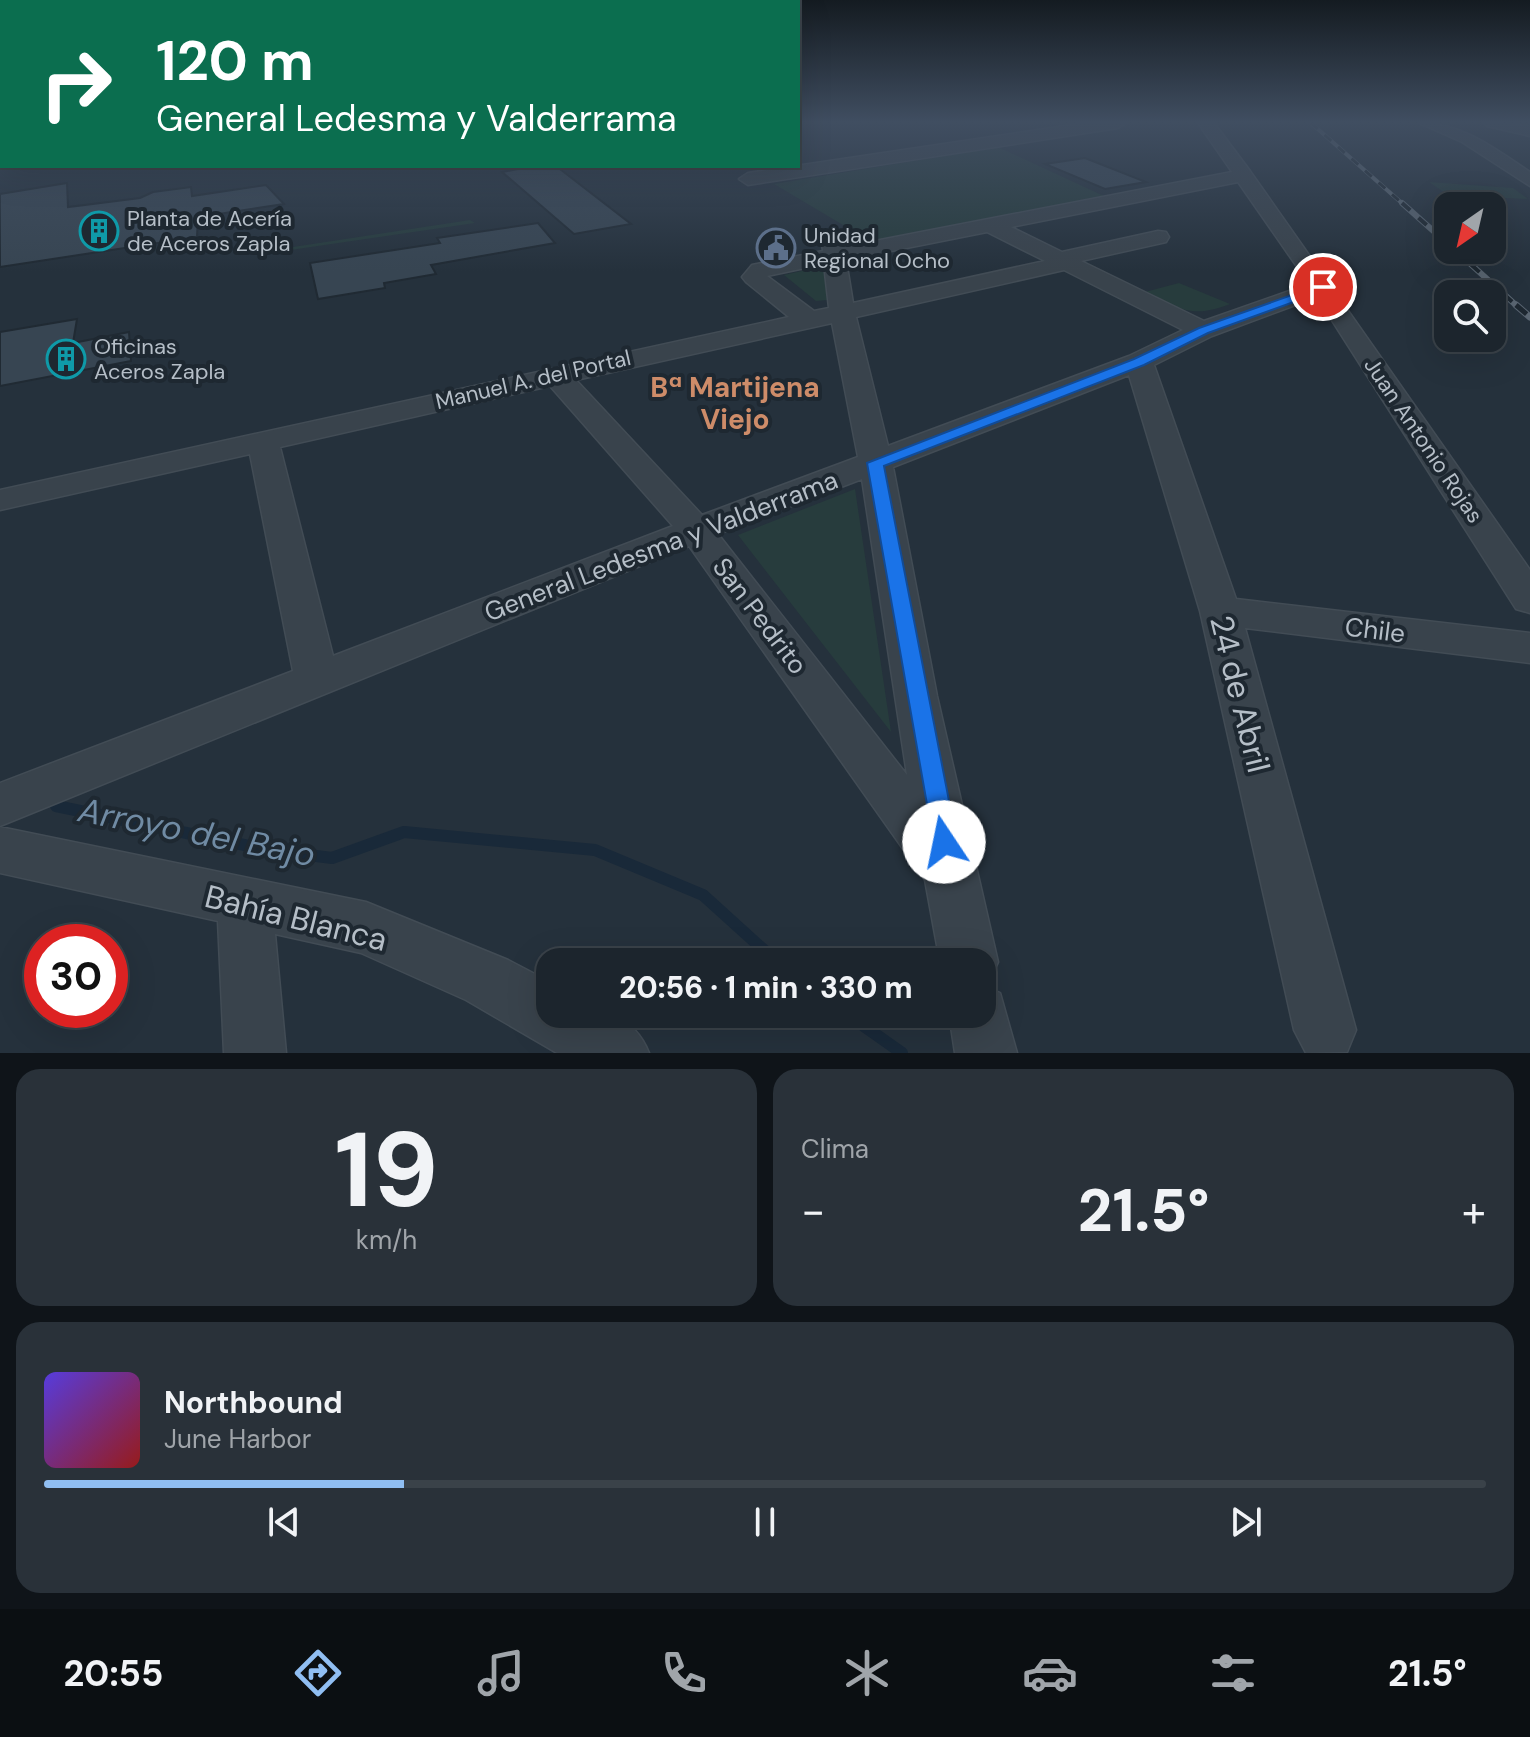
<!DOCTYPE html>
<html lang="es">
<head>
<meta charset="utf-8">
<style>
  :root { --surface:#1c252d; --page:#293139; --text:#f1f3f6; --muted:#a0a5aa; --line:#3a4249; --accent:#90bef2 }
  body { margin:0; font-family:"DM Sans",sans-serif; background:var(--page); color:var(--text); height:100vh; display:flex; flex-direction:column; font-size:30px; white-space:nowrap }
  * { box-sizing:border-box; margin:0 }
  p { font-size:26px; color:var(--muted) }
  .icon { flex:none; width:44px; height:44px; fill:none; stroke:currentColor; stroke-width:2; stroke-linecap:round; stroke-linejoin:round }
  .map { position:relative; height:1053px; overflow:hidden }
  .details { display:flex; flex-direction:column; gap:16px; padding:16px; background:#0f1419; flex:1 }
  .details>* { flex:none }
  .banner { position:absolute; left:0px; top:0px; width:800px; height:168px; box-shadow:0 8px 32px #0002,0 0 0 2px var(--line); background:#0b6e4f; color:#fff; overflow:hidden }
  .needle { width:52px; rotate:214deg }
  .controls { position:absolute; left:1434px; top:192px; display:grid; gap:16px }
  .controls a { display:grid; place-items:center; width:72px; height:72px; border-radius:16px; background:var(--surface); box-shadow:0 8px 32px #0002,0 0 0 2px var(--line); font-size:40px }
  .speed { position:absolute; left:24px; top:924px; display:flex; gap:16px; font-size:40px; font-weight:700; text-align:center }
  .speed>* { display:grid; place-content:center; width:104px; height:104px; border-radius:50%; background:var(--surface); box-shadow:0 8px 32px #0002,0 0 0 2px var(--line); line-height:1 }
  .speed .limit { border:12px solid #d22; background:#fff; color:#111 }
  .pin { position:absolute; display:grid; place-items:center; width:68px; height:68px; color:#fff; margin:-34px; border:4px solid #fff; border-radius:50%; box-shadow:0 2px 8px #0007 }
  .me { position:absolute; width:88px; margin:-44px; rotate:349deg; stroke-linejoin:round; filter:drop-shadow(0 0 6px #0008) }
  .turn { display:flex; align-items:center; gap:28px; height:168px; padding:0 24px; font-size:36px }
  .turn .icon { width:104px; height:104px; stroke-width:2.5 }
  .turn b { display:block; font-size:56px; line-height:68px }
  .big { font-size:60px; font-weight:800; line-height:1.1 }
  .details .widget { flex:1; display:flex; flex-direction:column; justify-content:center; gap:12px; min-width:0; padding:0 28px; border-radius:24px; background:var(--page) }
  .details .dial { align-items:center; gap:0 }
  .dial b { font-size:104px; line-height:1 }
  .song { display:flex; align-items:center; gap:24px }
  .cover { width:96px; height:96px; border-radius:12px; background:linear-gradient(135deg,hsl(250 70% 55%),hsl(0 70% 35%)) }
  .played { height:8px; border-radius:4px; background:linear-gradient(90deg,var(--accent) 25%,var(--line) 25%) }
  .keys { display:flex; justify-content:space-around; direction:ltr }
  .heat { display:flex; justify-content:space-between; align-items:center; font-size:44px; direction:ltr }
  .details .tiles { flex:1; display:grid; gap:16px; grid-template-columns:1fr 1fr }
  .widget:last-child { grid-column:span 2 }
  .trip { position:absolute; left:536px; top:948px; width:460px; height:80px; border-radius:24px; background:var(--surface); box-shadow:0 8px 32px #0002,0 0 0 2px var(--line); font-weight:800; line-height:80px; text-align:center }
  .tab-bar { display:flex; height:128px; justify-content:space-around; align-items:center; background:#0b0f12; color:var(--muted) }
  .tab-bar .icon { width:56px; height:56px }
  .tab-bar .active { color:var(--accent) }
  .tab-bar b { font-size:36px; color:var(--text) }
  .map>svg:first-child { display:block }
</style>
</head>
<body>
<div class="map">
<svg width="1530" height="1053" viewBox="0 0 1530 1053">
  <rect width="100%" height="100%" fill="#25313c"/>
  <!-- green -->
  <path fill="#273c3d" d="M998,147L1106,197L881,240L865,238L774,184Z
    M1429,182L1513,188L1528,199L1448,195Z
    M470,220L475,223L270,253L293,247Z
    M824,266L827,300L816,301L784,275Z
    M1179,283L1230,304C1192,319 1180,309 1145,292Z
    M855,489L891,732L738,535Z"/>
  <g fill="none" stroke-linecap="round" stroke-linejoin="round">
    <!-- stream -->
    <path stroke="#192939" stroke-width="12" d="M56,806L269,850L332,858L404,832L595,850L703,895L777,962
      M847,1014L902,1053"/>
  </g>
  <!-- building -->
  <path fill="#374552" stroke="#202a33" stroke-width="2" d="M1085,158L1146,182L1105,189L1045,164Z
    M534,166H556L631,224L574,234L502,172Z
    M67,183L68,207L140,198L153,192L191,187L192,196L266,185L284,204L198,217L197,237L0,267V194Z
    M538,223L555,243L431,265L436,274L384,283L385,288L318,299L310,263L440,243L437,238Z
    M77,319L73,343L129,332L131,361L0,386V332Z"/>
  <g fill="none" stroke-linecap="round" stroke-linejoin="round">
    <defs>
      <path id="minor" d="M1085,123H1126L1118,128L748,185L739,179L748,173Z
        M1198,123H1214L1250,171L1530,570V613L1516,609L1317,297L1212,336L1154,365L1236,599L1530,633V663L1245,628L1356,1030L1347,1052L1306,1053L1294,1030L1200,611L1129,375L893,467L937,696L998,962L989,982L982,985V962H940L925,880L689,546L0,826V783L293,671L250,454L0,510V490L789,317L746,282L742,277L752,265L823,251L821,235L832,229L843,235L844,247L1232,172ZM1238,182L1309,284L1204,321L1081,261L1166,242L1169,237L1166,232L1158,231L1062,252L1011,227ZM987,232L1045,261L853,303L846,260ZM824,264L829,308L814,311L767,276ZM1064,270L1183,330L1129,356L888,446L856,317ZM832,323L858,457L702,515L576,380ZM550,386L673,526L333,656L280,447ZM862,479L907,775L718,534Z
        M1419,123C1463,123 1495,149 1530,172V186L1462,142Z
        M1485,123L1530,126V136L1487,126Z
        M0,827L366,902L508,960L550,982V1014C594,1014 630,1006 649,1053H557L466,1000L361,953L275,934L286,1053H224L218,921L0,873Z
        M982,985L1000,993L1017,1053H955L949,1014H982Z"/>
    </defs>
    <!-- minor casing -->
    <use href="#minor" stroke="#424c55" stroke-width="3"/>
    <!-- minor -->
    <use href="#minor" fill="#39434c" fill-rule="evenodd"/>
    <defs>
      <path id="rail-far2" d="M1311,123L1404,205"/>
      <path id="rail-far1" d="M1402,203L1448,244
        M1455,250L1518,307"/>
      <path id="rail" d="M1516,305L1530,317"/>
    </defs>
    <!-- rail-far2 casing -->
    <use href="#rail-far2" stroke="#5b6773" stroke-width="4"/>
    <!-- rail-far1 casing -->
    <use href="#rail-far1" stroke="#5b6773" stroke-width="6"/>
    <!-- rail casing -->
    <use href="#rail" stroke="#5b6773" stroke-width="7"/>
    <!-- rail-far2 -->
    <use href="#rail-far2" stroke="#1e2831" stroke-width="3" stroke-dasharray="9" stroke-linecap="butt"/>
    <!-- rail-far1 -->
    <use href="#rail-far1" stroke="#1e2831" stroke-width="4" stroke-dasharray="11" stroke-linecap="butt"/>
    <!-- rail -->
    <use href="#rail" stroke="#1e2831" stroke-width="5" stroke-dasharray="14" stroke-linecap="butt"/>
  </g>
  <!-- sky -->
  <linearGradient id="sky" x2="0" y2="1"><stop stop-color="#141b21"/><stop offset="0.45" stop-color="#404e61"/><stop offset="1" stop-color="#404e61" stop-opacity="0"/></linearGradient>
  <rect width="1530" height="271" fill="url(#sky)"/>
  <!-- route -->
  <path fill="#1a73e8" stroke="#114b97" stroke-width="2" d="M1323,284L1329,287L1327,290L1208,333L1144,365L884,466L957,842L953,850L944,853L935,850L867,463L1134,359L1199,328Z"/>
  <!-- icons -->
  <defs>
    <symbol id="building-ring" viewBox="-11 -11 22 22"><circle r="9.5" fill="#1e2831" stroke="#0f9aa8" stroke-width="1.5"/><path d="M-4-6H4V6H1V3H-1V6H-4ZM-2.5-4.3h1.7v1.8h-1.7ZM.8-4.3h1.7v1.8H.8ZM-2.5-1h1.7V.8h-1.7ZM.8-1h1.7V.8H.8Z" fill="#0f9aa8"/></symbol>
    <symbol id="civic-ring" viewBox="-11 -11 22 22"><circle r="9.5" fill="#1e2831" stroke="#5c6f8a" stroke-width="1.5"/><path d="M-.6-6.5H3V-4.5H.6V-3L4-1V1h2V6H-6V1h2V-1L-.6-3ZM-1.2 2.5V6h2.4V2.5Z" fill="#5c6f8a"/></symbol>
  </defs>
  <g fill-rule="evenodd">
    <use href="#building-ring" x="77" y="209" width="44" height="44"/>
    <use href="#civic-ring" x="754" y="226" width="44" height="44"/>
    <use href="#building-ring" x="44" y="337" width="44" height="44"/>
  </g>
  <g text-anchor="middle" stroke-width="8" stroke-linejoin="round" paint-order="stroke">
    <!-- far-poi labels -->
    <g font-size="22" fill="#b5bec7" stroke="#1e2831" text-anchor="start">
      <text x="127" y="226">Planta de Acería<tspan x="127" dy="25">de Aceros Zapla</tspan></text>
      <text x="804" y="243">Unidad<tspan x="804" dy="25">Regional Ocho</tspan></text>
      <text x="94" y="354">Oficinas<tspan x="94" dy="25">Aceros Zapla</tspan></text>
    </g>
    <!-- far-street labels -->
    <g font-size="22" fill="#b5bec7" stroke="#1e2831">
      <text transform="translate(533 379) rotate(-13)" y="8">Manuel A. del Portal</text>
      <text transform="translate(1424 440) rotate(56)" y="8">Juan Antonio Rojas</text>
    </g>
    <!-- street labels -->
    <g font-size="26" fill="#b5bec7" stroke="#1e2831">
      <text transform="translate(661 546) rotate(-21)" y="9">General Ledesma y Valderrama</text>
      <text transform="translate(760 616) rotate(53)" y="9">San Pedrito</text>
      <text transform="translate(1375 630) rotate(7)" y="9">Chile</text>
    </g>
    <!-- neighbourhood labels -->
    <g font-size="28" font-weight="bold" fill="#ce8c69" stroke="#1e2831">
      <text x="735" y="397">Bª Martijena<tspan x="735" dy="32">Viejo</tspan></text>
    </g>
    <!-- near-street labels -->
    <g font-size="32" fill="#b5bec7" stroke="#1e2831">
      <text transform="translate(1240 694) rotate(76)" y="11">24 de Abril</text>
      <text transform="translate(296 918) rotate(14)" y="11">Bahía Blanca</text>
    </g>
    <!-- near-water labels -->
    <g font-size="34" font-style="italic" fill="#708ba4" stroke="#1e2831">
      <text transform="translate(197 832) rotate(11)" y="12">Arroyo del Bajo</text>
    </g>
  </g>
</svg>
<div class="controls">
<a><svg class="needle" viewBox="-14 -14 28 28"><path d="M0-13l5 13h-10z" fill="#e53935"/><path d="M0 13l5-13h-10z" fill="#a0a5aa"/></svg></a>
<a><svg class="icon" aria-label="search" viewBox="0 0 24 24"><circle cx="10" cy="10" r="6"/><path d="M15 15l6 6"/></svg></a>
</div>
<div class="speed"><div class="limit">30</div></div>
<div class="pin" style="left:1323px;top:287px;background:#d93025"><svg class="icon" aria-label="arrive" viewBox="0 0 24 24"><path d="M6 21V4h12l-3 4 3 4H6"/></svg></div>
<svg class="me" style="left:944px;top:842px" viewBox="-20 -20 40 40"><circle r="19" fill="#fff"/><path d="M0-13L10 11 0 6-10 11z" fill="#1a73e8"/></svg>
<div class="trip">20:56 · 1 min · 330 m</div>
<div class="banner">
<div class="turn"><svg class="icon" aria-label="right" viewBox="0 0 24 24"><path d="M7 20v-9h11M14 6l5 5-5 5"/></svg><div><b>120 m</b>General Ledesma y Valderrama</div></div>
</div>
</div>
<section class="details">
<div class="tiles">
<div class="widget dial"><b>19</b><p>km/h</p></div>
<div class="widget"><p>Clima</p>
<div class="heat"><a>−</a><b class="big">21.5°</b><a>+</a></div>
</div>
<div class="widget">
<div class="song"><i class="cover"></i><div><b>Northbound</b><p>June Harbor</p></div></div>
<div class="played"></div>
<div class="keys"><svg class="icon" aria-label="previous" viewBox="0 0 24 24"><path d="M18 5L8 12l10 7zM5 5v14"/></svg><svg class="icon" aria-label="pause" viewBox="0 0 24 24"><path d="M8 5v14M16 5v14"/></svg><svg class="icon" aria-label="next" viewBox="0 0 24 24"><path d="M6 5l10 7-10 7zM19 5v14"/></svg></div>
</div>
</div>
</section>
<nav class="tab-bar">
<b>20:55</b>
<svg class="icon active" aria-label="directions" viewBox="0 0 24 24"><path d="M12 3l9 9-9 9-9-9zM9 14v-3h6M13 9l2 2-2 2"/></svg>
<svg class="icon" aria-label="music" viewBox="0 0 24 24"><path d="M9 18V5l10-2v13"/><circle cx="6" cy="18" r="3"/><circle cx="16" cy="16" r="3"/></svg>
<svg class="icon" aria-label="phone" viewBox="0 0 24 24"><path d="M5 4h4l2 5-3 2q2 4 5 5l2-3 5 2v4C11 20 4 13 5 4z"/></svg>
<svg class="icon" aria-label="climate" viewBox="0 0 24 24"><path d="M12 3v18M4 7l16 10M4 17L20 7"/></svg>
<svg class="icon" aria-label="car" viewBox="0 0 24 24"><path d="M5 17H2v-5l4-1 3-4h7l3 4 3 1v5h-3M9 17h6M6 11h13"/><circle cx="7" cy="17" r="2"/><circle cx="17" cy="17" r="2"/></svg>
<svg class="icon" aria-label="filters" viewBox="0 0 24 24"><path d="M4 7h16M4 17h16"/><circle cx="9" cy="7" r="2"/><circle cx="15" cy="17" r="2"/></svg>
<b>21.5°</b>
</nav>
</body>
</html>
